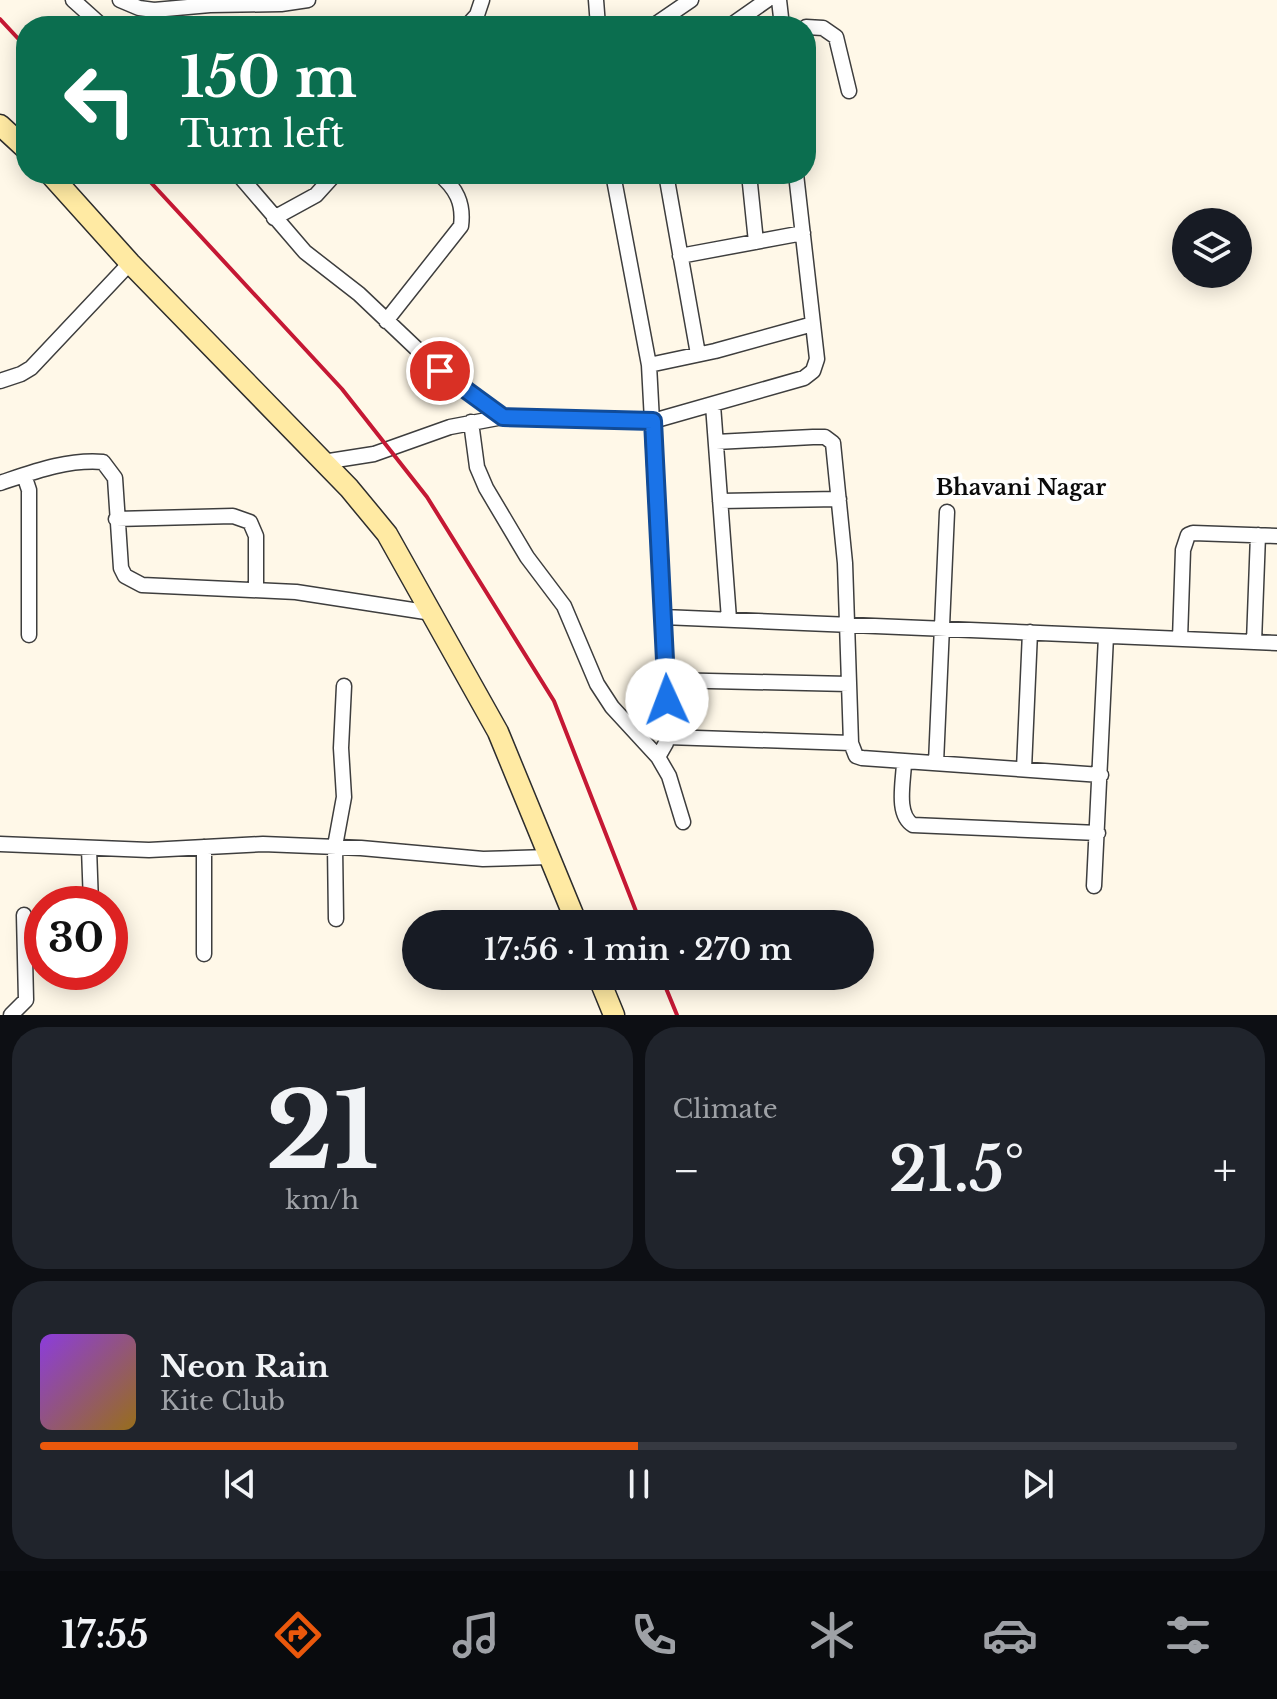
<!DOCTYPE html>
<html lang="en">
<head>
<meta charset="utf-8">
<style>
  :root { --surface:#171b24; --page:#20242c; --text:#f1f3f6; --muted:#9ea1a6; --line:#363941; --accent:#ea580c }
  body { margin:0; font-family:"Libre Baskerville",serif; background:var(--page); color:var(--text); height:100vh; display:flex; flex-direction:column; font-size:30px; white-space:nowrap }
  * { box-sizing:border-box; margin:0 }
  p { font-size:26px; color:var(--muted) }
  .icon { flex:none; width:44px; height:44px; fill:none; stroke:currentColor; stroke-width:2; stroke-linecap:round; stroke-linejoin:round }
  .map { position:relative; height:1015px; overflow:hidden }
  .panel { display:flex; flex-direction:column; gap:12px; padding:12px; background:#0d0f14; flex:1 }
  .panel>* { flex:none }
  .banner { position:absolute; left:16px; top:16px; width:800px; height:168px; border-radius:32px; box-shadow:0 4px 20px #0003; background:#0b6e4f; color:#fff; overflow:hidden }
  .tools { position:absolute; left:1172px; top:208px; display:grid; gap:16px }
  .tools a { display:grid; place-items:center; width:80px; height:80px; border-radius:50%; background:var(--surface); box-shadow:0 4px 20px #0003; font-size:40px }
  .speed { position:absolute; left:24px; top:886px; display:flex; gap:16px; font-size:40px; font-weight:700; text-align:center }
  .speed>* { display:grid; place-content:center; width:104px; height:104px; border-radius:50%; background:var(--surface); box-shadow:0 4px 20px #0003; line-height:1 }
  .speed .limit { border:12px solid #d22; background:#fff; color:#111 }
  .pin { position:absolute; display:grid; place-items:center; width:68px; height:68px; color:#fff; margin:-34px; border:4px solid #fff; border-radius:50%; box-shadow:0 2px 8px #0007 }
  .me { position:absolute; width:88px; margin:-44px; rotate:358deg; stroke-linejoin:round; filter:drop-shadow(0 0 6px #0008) }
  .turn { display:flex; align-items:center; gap:28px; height:168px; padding:0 32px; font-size:36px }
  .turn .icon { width:104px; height:104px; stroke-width:2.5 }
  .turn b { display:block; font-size:56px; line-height:68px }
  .big { font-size:60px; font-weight:600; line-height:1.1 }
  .panel .tile { flex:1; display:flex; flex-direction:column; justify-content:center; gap:12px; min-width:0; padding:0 28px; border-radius:32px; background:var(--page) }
  .panel .dial { align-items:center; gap:0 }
  .dial b { font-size:104px; line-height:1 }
  .song { display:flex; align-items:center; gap:24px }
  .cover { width:96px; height:96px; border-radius:12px; background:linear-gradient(135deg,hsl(270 70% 55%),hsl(40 70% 35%)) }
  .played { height:8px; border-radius:4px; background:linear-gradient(90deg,var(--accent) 50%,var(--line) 50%) }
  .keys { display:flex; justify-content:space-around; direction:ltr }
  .heat { display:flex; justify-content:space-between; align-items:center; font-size:44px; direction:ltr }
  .panel .tiles { flex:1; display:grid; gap:12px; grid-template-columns:1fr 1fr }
  .tile:last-child { grid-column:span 2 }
  .trip { position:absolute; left:402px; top:910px; width:472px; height:80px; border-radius:40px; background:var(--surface); box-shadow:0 4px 20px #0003; font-weight:600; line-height:80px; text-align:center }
  .tabs { display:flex; height:128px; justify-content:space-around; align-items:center; background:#090b0e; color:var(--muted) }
  .tabs .icon { width:56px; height:56px }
  .tabs .on { color:var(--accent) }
  .tabs b { font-size:36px; color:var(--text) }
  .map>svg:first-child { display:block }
</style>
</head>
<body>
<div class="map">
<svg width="1277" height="1015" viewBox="0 0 1277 1015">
  <rect width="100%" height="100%" fill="#fff8e8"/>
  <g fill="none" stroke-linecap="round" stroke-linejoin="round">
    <defs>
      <path id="street" d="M73,0L102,26
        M120,0L139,8L154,10L210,5L281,4L308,0
        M596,0L598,26
        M779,0L782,26
        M467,26L477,15L482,0
        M653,26L691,0
        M730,26L767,0
        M806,27L823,28L836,37L849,91
        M238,174L305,252L359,294L440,371L503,417
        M613,174L649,365L668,720L666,743L658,757
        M666,174L698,354
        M749,174L756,242
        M274,218L316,195L335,174
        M680,256L803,233
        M386,321L461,226C464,203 456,188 439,174
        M649,365L715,351L813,324
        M0,381L21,374L31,368L130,263
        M713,405L729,619
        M471,422L477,467L486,488L527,557L564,606L597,684L612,707L658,757L669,776L683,822
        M716,442L813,437H825L833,443L845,563L851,743L856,756L862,758L1101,775
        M323,462L374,454L450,427L503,417L653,421L804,378L813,371L817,359L796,174
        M24,475L29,490V635
        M0,483C33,472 67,459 103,462L115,478L121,568L125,576L142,585L296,592L432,613
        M720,501L839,499
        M116,519L233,516L250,522L256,536V589
        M663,617L1277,643
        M1180,639L1183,550L1188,535L1193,533L1277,536
        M1254,642L1258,535
        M666,680L849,684
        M667,737L851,743
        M904,761C904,780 895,814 913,825L1098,833
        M936,763L947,512
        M1024,769L1030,632
        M0,844L149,850L263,844L361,848L483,859L549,857
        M204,847V954
        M89,848L91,904
        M1094,886L1106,636
        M336,919L335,846L344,797L341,748L344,686
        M11,1015L26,1000L24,915"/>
      <path id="secondary" d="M0,125L26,149
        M50,174L130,263L349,488L387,534L498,732L577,924
        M598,976L614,1015"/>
    </defs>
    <!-- street casing -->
    <use href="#street" stroke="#3e3e3e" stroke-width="17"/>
    <!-- secondary casing -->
    <use href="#secondary" stroke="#2d2d2d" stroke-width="23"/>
    <!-- street -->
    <use href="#street" stroke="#fff" stroke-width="14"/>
    <!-- secondary -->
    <use href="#secondary" stroke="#ffeaa3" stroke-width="20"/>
    <!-- rail -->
    <path stroke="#c51834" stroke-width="4" d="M0,19L26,47
      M143,174L342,389L427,497L554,701L641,924
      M661,976L677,1015"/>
  </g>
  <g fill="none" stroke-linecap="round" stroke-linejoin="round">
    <defs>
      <path id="route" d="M440,371L503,417L653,421L667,700"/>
    </defs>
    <!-- route casing -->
    <use href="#route" stroke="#114b97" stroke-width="20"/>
    <!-- route -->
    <use href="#route" stroke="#1a73e8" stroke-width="14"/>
  </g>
  <g text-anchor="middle" stroke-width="8" stroke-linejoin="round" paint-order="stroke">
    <!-- neighbourhood labels -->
    <g font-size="22" font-weight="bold" fill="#0b0b0b" stroke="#fff">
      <text x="1021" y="495">Bhavani Nagar</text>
    </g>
  </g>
</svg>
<div class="tools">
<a><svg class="icon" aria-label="layers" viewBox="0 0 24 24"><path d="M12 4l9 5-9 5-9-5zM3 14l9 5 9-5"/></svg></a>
</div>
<div class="speed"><div class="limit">30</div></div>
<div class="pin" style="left:440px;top:371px;background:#d93025"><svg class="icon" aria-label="arrive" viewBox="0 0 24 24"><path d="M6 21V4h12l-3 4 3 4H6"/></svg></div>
<svg class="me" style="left:667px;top:700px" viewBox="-20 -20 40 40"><circle r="19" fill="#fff"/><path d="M0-13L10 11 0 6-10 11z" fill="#1a73e8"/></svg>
<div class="trip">17:56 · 1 min · 270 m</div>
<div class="banner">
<div class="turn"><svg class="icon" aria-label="left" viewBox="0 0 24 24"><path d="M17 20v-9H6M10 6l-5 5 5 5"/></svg><div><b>150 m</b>Turn left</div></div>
</div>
</div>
<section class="panel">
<div class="tiles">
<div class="tile dial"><b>21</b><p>km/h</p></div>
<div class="tile"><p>Climate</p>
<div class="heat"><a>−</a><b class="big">21.5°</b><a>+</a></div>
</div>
<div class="tile">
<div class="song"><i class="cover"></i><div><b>Neon Rain</b><p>Kite Club</p></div></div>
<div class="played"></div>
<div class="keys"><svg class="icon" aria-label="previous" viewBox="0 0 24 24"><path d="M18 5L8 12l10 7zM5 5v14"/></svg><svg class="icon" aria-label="pause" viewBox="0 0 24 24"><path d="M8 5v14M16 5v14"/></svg><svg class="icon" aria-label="next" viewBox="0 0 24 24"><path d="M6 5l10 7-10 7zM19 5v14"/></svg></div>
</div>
</div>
</section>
<nav class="tabs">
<b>17:55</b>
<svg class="icon on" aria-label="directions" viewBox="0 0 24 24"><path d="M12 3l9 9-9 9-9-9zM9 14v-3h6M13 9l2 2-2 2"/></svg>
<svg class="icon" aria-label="music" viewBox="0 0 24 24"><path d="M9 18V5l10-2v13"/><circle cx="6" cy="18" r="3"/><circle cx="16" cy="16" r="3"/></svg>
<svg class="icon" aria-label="phone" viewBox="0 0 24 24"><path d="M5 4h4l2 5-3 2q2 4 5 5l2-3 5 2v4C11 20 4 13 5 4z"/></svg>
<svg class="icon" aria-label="climate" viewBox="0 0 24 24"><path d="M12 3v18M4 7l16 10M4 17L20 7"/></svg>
<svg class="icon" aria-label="car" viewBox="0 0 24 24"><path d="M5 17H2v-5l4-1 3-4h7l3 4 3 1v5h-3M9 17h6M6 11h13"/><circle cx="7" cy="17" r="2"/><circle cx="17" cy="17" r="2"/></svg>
<svg class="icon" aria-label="filters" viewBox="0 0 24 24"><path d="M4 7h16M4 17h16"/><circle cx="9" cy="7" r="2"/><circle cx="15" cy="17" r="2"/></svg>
</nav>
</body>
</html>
